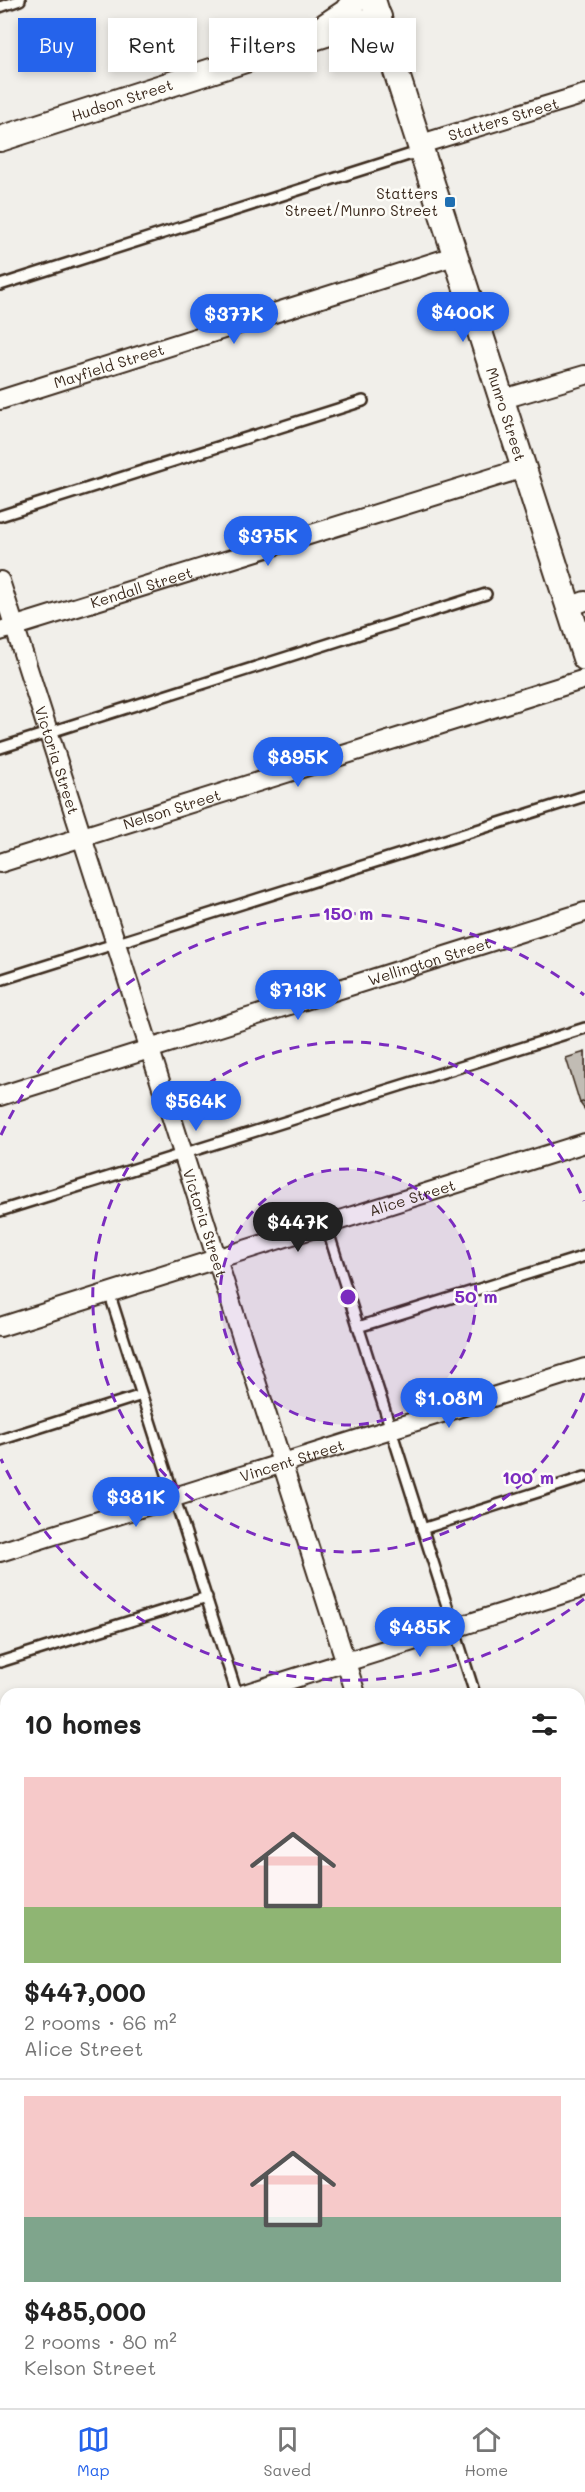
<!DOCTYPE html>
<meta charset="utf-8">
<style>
:root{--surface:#fff;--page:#f2f2f2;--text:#222;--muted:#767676;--line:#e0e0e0;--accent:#2563eb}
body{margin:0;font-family:Mali,sans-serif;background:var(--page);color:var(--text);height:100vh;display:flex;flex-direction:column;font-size:22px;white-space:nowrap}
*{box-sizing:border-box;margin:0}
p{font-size:20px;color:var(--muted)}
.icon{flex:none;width:33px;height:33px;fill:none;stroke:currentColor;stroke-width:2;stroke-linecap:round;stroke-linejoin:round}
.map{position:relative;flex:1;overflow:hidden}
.sheet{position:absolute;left:0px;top:1688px;width:585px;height:722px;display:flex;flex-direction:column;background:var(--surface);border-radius:18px 18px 0 0;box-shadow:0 3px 9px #0003}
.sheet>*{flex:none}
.top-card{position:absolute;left:18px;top:18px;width:549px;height:54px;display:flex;gap:12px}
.price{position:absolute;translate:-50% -51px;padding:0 14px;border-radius:21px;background:var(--accent);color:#fff;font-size:20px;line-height:39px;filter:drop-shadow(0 2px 3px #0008)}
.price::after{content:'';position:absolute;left:50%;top:36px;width:18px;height:14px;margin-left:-9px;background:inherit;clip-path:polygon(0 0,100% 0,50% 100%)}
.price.current{background:#222;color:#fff}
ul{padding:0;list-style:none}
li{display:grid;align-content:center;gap:12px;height:318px;padding:0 24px}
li+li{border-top:2px solid var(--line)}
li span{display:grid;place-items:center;height:186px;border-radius:0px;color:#555}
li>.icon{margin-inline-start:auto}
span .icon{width:108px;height:108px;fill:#fffc;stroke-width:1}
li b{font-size:26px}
h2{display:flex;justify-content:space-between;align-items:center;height:72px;padding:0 24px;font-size:26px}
.pill{padding:0 21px;border-radius:0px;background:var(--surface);box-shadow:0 3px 9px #0003;font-size:21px;line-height:54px}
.pill.current{background:var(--accent);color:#fff}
.tab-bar{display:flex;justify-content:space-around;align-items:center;height:84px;border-top:2px solid var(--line);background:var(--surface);font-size:16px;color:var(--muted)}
.tab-bar a{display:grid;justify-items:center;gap:3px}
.tab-bar .current{color:var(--accent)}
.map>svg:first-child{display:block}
</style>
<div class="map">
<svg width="585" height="2408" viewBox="0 0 585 2408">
<rect width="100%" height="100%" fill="#f1efea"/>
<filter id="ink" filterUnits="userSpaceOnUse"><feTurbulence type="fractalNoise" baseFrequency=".0167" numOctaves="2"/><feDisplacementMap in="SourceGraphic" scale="12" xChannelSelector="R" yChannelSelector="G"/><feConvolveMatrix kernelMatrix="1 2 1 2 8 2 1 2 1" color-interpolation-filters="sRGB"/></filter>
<g filter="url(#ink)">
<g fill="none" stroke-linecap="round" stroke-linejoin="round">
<defs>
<path id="service" d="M 0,7 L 20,0
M 0,285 L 421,151
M 0,516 L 363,401
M 0,748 L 486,594
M 0,980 L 585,796
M 0,1211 L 585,1028
M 326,1225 L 475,1694
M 109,1292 L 237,1694
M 358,1327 L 585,1256
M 0,1440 L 142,1395
M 422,1529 L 585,1477
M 0,1662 L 207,1597
M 0,1883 L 6,1881
M 579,1986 L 585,1984
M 579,2267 L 585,2265
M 170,2403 L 172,2408"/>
<g id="minor">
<path id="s1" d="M 421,144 L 585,94"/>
<path d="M 503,399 L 585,375"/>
<path id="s2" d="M 0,400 L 457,255"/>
<path id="s3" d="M 0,581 L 356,1694"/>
<path d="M 569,607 L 585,601"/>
<path id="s4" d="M 0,631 L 524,468"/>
<path id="s5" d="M 0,863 L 585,679"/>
<path id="s6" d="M 0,1096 L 585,912"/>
<path id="s7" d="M 0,1327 L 585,1143"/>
<path id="s8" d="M 0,1552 L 585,1368"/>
<path d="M 244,1694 L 585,1587"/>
<path d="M 0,1771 L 6,1769"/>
<path d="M 579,1857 L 585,1855"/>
<path d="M 579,2118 L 585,2116"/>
<path d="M 555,2408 L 571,2403"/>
</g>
<g id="tertiary">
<path id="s9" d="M 373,0 L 585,658"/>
<path d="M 322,28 L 346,12 L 355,0"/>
<path id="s10" d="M 0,139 L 379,17"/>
</g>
<path id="trunk" d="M 0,2277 L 6,2295
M 40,2403 L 42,2408"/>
</defs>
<!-- service casing -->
<use href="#service" stroke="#3b2a1e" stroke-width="14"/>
<!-- minor casing -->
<use href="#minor" stroke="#3b2a1e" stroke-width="22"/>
<!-- tertiary casing -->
<use href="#tertiary" stroke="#3b2a1e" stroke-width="28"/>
<!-- trunk casing -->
<use href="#trunk" stroke="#3b2a1e" stroke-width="36"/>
<!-- service -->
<use href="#service" stroke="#fdfcf7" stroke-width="9"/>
<!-- minor -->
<use href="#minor" stroke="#fdfcf7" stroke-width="18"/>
<!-- tertiary -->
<use href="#tertiary" stroke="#fdfcf7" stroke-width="24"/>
<!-- trunk -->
<use href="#trunk" stroke="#fdfcf7" stroke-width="32"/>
</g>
<!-- wall -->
<path fill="#a6a29b" stroke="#3b2a1e" stroke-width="1.5" d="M 585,1052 L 585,1110 L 580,1103 Z"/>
<!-- building -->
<path fill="#c1bcb4" stroke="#3b2a1e" stroke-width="1.5" d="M 585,1052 L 585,1101 L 580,1103 L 566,1058 Z"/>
</g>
<!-- distance rings -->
<circle cx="348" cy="1297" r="128" fill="#7b2cbf" fill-opacity=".12"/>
<g fill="none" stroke="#7b2cbf" stroke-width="3" stroke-dasharray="10 8">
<circle cx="348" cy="1297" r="128"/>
<path d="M584 1393A255 255 0 1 1 584 1201"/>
<path d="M584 1599A383 383 0 0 1 1 1459M1 1135A383 383 0 0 1 584 995"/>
</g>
<!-- markers -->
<rect fill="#1f6fb2" stroke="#fdfcf7" stroke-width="2" x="444" y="196" width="12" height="12" rx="3"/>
<g text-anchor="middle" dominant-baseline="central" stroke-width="5" stroke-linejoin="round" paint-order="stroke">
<!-- street labels -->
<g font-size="15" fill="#3b2a1e" stroke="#fdfcf7">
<text stroke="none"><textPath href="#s10" startOffset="128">Hudson Street</textPath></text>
<text stroke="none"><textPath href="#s1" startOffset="86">Statters Street</textPath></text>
<text stroke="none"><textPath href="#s2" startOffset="114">Mayfield Street</textPath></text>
<text stroke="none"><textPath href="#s9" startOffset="435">Munro Street</textPath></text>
<text stroke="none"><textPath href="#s4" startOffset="148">Kendall Street</textPath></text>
<text stroke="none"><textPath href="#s3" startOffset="188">Victoria Street</textPath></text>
<text stroke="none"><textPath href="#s5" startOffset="180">Nelson Street</textPath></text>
<text stroke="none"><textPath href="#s6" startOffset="450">Wellington Street</textPath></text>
<text stroke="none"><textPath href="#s7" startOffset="432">Alice Street</textPath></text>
<text stroke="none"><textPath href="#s3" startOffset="674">Victoria Street</textPath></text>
<text stroke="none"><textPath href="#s8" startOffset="306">Vincent Street</textPath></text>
</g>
<!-- poi labels -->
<g font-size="15" fill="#3b2a1e" stroke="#fdfcf7" text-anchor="end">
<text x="438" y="193">Statters<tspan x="438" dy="17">Street/Munro Street</tspan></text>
</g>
</g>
<circle cx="348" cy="1297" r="9" fill="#7b2cbf" stroke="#fdfcf7" stroke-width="3"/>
<g font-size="18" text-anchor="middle" font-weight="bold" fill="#7b2cbf" stroke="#fdfcf7" stroke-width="5" stroke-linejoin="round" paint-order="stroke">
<text x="348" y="920">150 m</text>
<text x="476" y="1303">50 m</text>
<text x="528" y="1484">100 m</text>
</g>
</svg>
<b class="price" style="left:463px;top:343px">$400K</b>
<b class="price" style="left:234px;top:345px">$377K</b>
<b class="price" style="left:268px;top:567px">$375K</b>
<b class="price" style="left:298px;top:788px">$895K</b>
<b class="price" style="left:298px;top:1021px">$713K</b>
<b class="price" style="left:196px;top:1132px">$564K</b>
<b class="price current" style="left:298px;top:1253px">$447K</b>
<b class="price" style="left:449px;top:1429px">$1.08M</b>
<b class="price" style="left:136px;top:1528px">$381K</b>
<b class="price" style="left:420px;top:1658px">$485K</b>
<div class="top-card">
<a class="pill current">Buy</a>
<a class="pill">Rent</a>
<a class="pill">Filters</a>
<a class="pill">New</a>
</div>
<section class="sheet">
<h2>10 homes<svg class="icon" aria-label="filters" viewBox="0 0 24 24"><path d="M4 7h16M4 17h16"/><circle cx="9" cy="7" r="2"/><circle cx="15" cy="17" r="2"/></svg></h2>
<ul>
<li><span style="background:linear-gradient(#f6c9c9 70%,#8fb573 0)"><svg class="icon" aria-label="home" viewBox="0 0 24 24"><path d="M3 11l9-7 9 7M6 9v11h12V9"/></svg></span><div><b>$447,000</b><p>2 rooms · 66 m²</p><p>Alice Street</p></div></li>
<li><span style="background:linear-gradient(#f6c9c9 65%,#7fa58c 0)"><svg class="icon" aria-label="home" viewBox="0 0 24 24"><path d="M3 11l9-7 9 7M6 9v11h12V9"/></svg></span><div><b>$485,000</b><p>2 rooms · 80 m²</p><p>Kelson Street</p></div></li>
</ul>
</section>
</div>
<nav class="tab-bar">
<a class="current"><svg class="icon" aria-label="map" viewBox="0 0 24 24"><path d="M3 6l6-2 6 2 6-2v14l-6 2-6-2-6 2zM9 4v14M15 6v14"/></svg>Map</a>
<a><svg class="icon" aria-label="saved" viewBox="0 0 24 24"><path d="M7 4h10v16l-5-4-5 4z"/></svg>Saved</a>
<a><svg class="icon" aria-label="home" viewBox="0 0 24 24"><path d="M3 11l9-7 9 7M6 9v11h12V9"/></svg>Home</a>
</nav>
